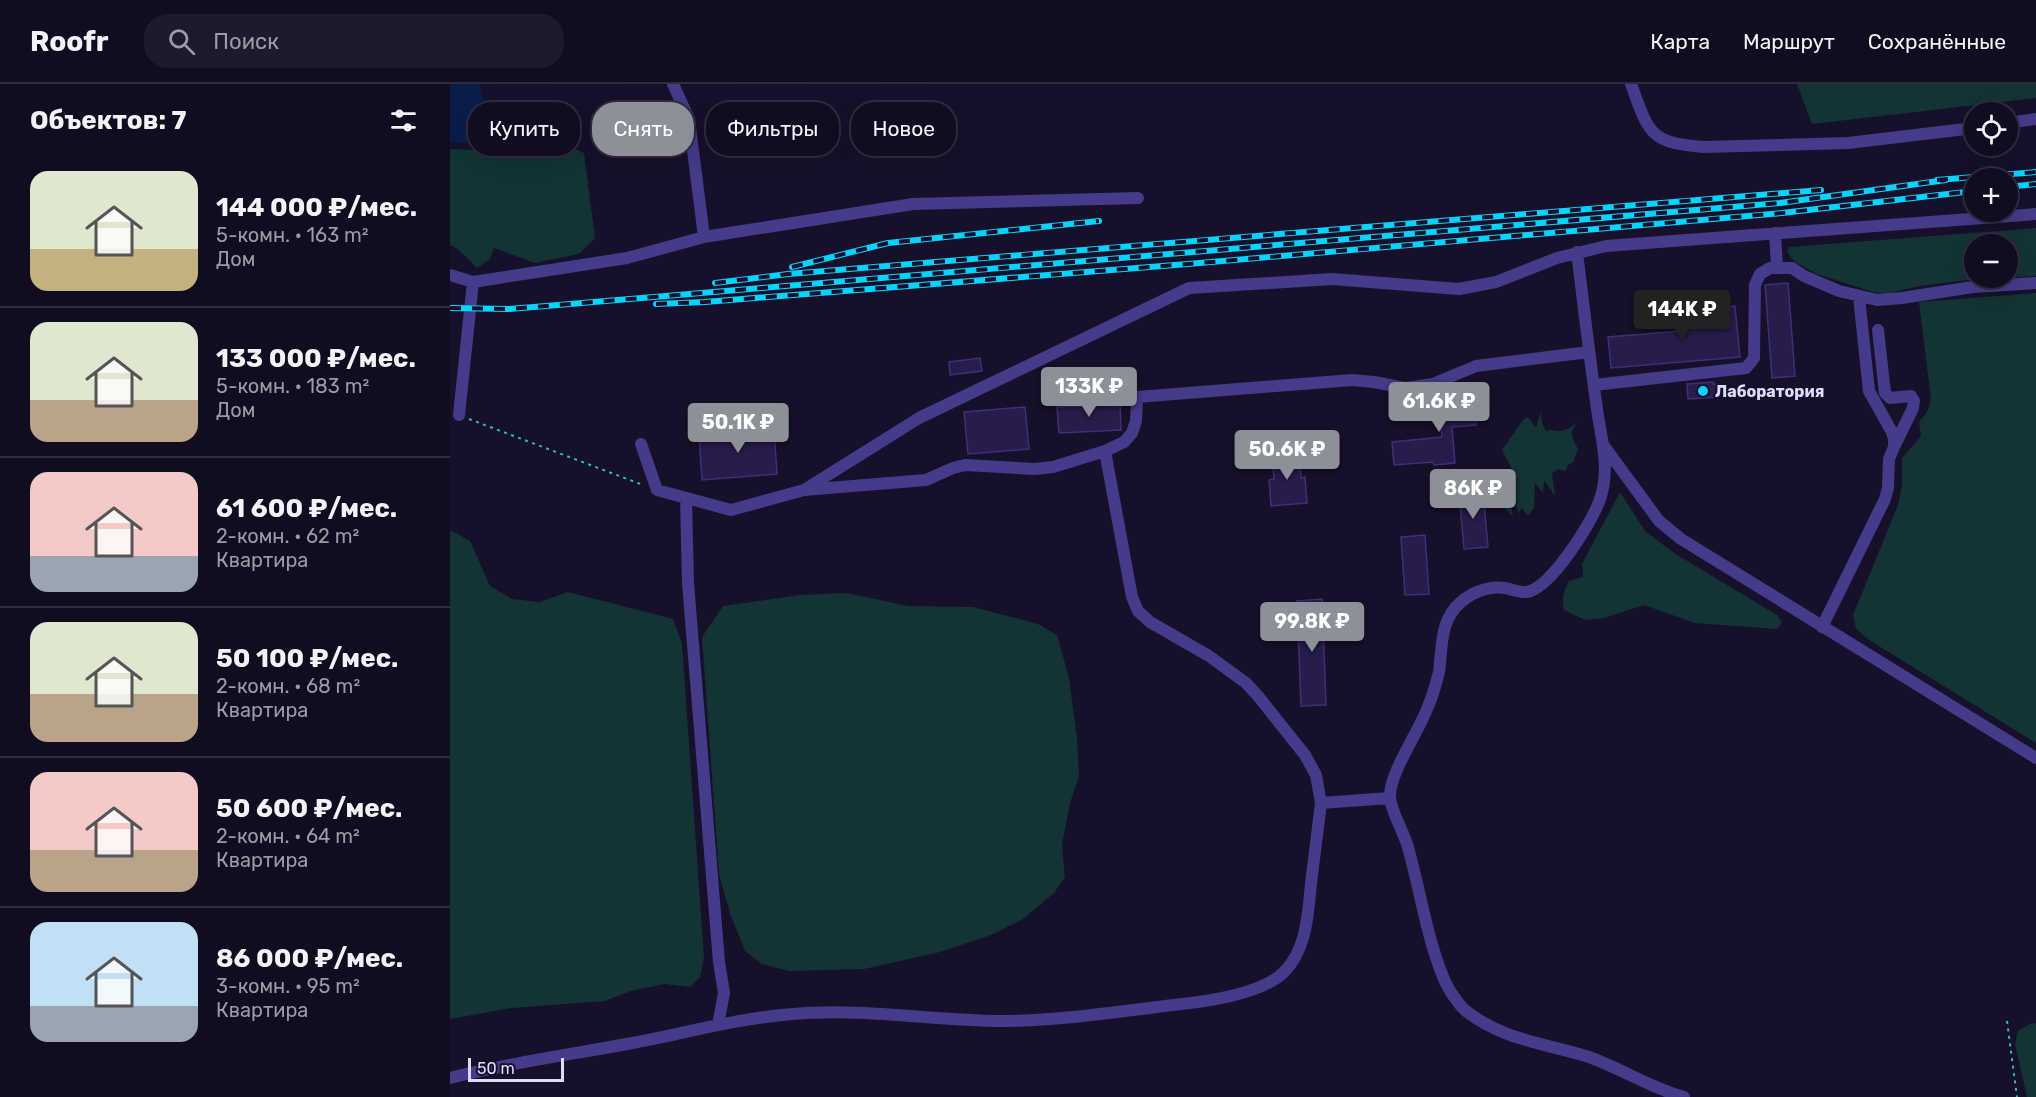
<!DOCTYPE html>
<html lang="ru">
<meta charset="utf-8">
<style>
:root{--surface:#110c20;--page:#1e1a2d;--text:#f1f3f6;--muted:#9c9ba5;--line:#302c3e;--accent:#8c9099}
body{margin:0;font-family:Rubik,sans-serif;background:var(--page);color:var(--text);height:100vh;display:flex;flex-direction:column;font-size:22px;white-space:nowrap}
*{box-sizing:border-box;margin:0}
p{font-size:20px;color:var(--muted)}
.icon{flex:none;width:33px;height:33px;fill:none;stroke:currentColor;stroke-width:2;stroke-linecap:round;stroke-linejoin:round}
.map{position:relative;flex:1;overflow:hidden}
.details{display:flex;flex-direction:column;background:var(--surface);width:450px}
.details>*{flex:none}
.banner{position:absolute;left:18px;top:18px;width:570px;height:54px;display:flex;gap:12px}
.tools{position:absolute;left:1514px;top:18px;display:grid;gap:12px}
.tools a{display:grid;place-items:center;width:54px;height:54px;border-radius:50%;background:var(--surface);box-shadow:0 6px 24px #0002,0 0 0 2px var(--line);font-size:30px}
.scale{position:absolute;left:18px;bottom:15px;width:96px;box-sizing:border-box;padding-left:6px;border:3px solid #e1daff;border-top:0;font-size:16px;line-height:21px;white-space:nowrap;color:#e1daff;-webkit-text-stroke:4px #17102a;paint-order:stroke}
.price{position:absolute;translate:-50% -51px;padding:0 14px;border-radius:6px;background:var(--accent);color:#fff;font-size:20px;line-height:39px;filter:drop-shadow(0 2px 3px #0008)}
.price::after{content:'';position:absolute;left:50%;top:36px;width:18px;height:14px;margin-left:-9px;background:inherit;clip-path:polygon(0 0,100% 0,50% 100%)}
.price.active{background:#222;color:#fff}
ul{padding:0;list-style:none}
li{display:flex;align-items:center;gap:18px;height:150px;padding:0 30px}
li+li{border-top:2px solid var(--line)}
li span{display:grid;place-items:center;flex:none;width:168px;height:120px;border-radius:18px;color:#555}
li>.icon{margin-inline-start:auto}
span .icon{width:72px;height:72px;fill:#fffc;stroke-width:1}
li b{font-size:26px}
h2{display:flex;justify-content:space-between;align-items:center;height:72px;padding:0 30px;font-size:26px}
.tag{padding:0 21px;border-radius:24px;background:var(--surface);box-shadow:0 6px 24px #0002,0 0 0 2px var(--line);font-size:21px;line-height:54px}
.tag.active{background:var(--accent);color:#fff}
header{display:flex;align-items:center;gap:36px;box-sizing:border-box;height:84px;padding:0 30px;background:var(--surface);border-bottom:2px solid var(--line)}
header strong{font-size:28px}
nav{display:flex;gap:33px;margin-inline-start:auto;font-size:21px}
.search{width:420px;height:54px;background:var(--page);display:flex;align-items:center;gap:15px;box-sizing:border-box;padding:0 21px;border-radius:24px;color:var(--muted);font-size:22px}
main{display:flex;flex:1;min-height:0}
.map>svg:first-child{display:block}
</style>
<header>
<strong>Roofr</strong>
<div class="search"><svg class="icon" aria-label="search" viewBox="0 0 24 24"><circle cx="10" cy="10" r="6"/><path d="M15 15l6 6"/></svg>Поиск</div>
<nav><a>Карта</a><a>Маршрут</a><a>Сохранённые</a></nav>
</header>
<main>
<section class="details">
<h2>Объектов: 7<svg class="icon" aria-label="filters" viewBox="0 0 24 24"><path d="M4 7h16M4 17h16"/><circle cx="9" cy="7" r="2"/><circle cx="15" cy="17" r="2"/></svg></h2>
<ul>
<li><span style="background:linear-gradient(#dfe7d0 65%,#c2b280 0)"><svg class="icon" aria-label="home" viewBox="0 0 24 24"><path d="M3 11l9-7 9 7M6 9v11h12V9"/></svg></span><div><b>144 000 ₽/мес.</b><p>5-комн. · 163 m²</p><p>Дом</p></div></li>
<li><span style="background:linear-gradient(#dfe7d0 65%,#b9a48a 0)"><svg class="icon" aria-label="home" viewBox="0 0 24 24"><path d="M3 11l9-7 9 7M6 9v11h12V9"/></svg></span><div><b>133 000 ₽/мес.</b><p>5-комн. · 183 m²</p><p>Дом</p></div></li>
<li><span style="background:linear-gradient(#f6c9c9 70%,#9aa5b1 0)"><svg class="icon" aria-label="home" viewBox="0 0 24 24"><path d="M3 11l9-7 9 7M6 9v11h12V9"/></svg></span><div><b>61 600 ₽/мес.</b><p>2-комн. · 62 m²</p><p>Квартира</p></div></li>
<li><span style="background:linear-gradient(#dfe7d0 60%,#b9a48a 0)"><svg class="icon" aria-label="home" viewBox="0 0 24 24"><path d="M3 11l9-7 9 7M6 9v11h12V9"/></svg></span><div><b>50 100 ₽/мес.</b><p>2-комн. · 68 m²</p><p>Квартира</p></div></li>
<li><span style="background:linear-gradient(#f6c9c9 65%,#b9a48a 0)"><svg class="icon" aria-label="home" viewBox="0 0 24 24"><path d="M3 11l9-7 9 7M6 9v11h12V9"/></svg></span><div><b>50 600 ₽/мес.</b><p>2-комн. · 64 m²</p><p>Квартира</p></div></li>
<li><span style="background:linear-gradient(#bfe0f5 70%,#9aa5b1 0)"><svg class="icon" aria-label="home" viewBox="0 0 24 24"><path d="M3 11l9-7 9 7M6 9v11h12V9"/></svg></span><div><b>86 000 ₽/мес.</b><p>3-комн. · 95 m²</p><p>Квартира</p></div></li>
</ul>
</section>
<div class="map">
<svg width="1586" height="1013" viewBox="0 0 1586 1013">
<rect width="100%" height="100%" fill="#17102a"/>
<!-- green -->
<path fill="#133335" fill-rule="evenodd" d="M 1347,0 L 1586,0 L 1586,14 L 1362,40 Z
M 102,64 L 123,64 L 134,69 L 145,154 L 129,170 L 85,179 L 44,164 L 40,175 L 27,184 L 8,165 L 0,161 L 0,65 L 47,67 Z
M 1586,144 L 1586,192 L 1518,196 L 1470,202 L 1435,210 L 1423,208 L 1367,190 L 1345,178 L 1337,168 L 1339,163 ZM 1524,160 L 1557,160 L 1557,194 L 1524,194 Z
M 1586,209 L 1586,659 L 1419,556 L 1406,545 L 1403,531 L 1448,421 L 1452,401 L 1452,374 L 1471,352 L 1469,338 L 1477,328 L 1481,316 L 1469,218 Z
M 1091,327 L 1092,339 L 1096,347 C 1102,345 1104,347 1110,347 C 1116,347 1122,342 1127,339 C 1119,349 1122,354 1128,365 L 1123,378 L 1118,381 L 1115,387 L 1108,385 L 1102,389 L 1105,412 L 1094,396 L 1093,409 L 1085,399 L 1084,424 L 1078,432 L 1072,424 L 1069,429 L 1058,406 L 1063,432 C 1046,421 1050,405 1047,388 L 1056,395 L 1063,393 L 1063,387 L 1052,366 L 1073,336 L 1078,333 L 1086,344 Z
M 1170,408 L 1195,447 L 1224,469 L 1327,531 L 1332,538 L 1327,545 L 1245,539 L 1194,521 L 1154,534 L 1135,536 L 1114,526 C 1111,515 1114,507 1119,497 L 1133,493 L 1132,480 Z
M 0,446 L 20,457 L 40,502 L 62,515 L 90,518 L 118,508 L 223,535 L 232,559 L 254,874 L 250,893 L 240,903 L 214,900 L 181,907 L 155,917 L 62,924 L 0,935 Z
M 397,509 L 458,522 L 523,523 L 588,540 L 607,551 L 619,594 L 627,654 L 629,692 L 620,719 L 612,761 L 615,793 L 604,809 L 573,835 L 541,851 L 490,868 L 414,885 L 339,887 L 312,880 L 295,867 L 280,829 L 269,790 L 252,553 L 273,522 L 350,511 Z
M 1586,939 L 1586,1013 L 1577,1013 L 1565,960 L 1568,947 L 1580,940 Z"/>
<!-- water -->
<path fill="#0a1d4a" d="M 0,0 L 29,0 L 38,30 L 51,61 L 0,58 Z"/>
<!-- building -->
<path fill="#291c4c" stroke="#422e78" stroke-width="1.5" d="M 1338,199 L 1345,292 L 1322,294 L 1315,201 Z
M 1285,222 L 1290,273 L 1161,284 L 1158,253 L 1231,247 L 1229,226 Z
M 530,274 L 532,287 L 500,291 L 499,278 Z
M 1263,298 L 1263,300 L 1268,300 L 1269,313 L 1238,315 L 1237,300 Z
M 1023,307 L 1026,341 L 1002,343 L 1005,379 L 984,381 L 983,378 L 944,381 L 942,358 L 992,353 L 988,310 Z
M 670,320 L 671,346 L 609,349 L 607,323 Z
M 575,323 L 579,365 L 518,370 L 514,328 Z
M 324,345 L 327,390 L 252,396 L 249,351 Z
M 849,368 L 851,394 L 855,393 L 857,419 L 821,422 L 819,396 L 824,395 L 822,370 Z
M 1033,407 L 1038,463 L 1014,465 L 1009,409 Z
M 975,451 L 979,510 L 955,511 L 951,453 Z
M 872,515 L 876,621 L 851,622 L 847,517 Z"/>
<g fill="none" stroke-linecap="round" stroke-linejoin="round">
<!-- path -->
<path stroke="#2ebdbf" stroke-width="2" stroke-dasharray="3 4.5" stroke-linecap="butt" d="M 19,335 L 193,401
M 1557,937 L 1567,1013"/>
<!-- minor -->
<path stroke="#443b8a" stroke-width="12" d="M 223,0 L 239,35 L 254,153
M 1181,0 C 1199,49 1199,59 1254,63 L 1398,59 L 1524,44
M 1557,39 L 1586,35
M 1325,149 L 1327,183
M 1127,168 C 1133,218 1139,268 1146,318 C 1150,352 1162,384 1149,418 C 1140,440 1102,503 1077,508 C 1070,509 1062,505 1055,504 C 1037,501 1017,510 1005,524 C 990,542 992,566 989,588 C 986,600 982,614 977,625 C 968,649 940,688 940,712 C 940,725 953,747 957,760 C 970,804 976,852 994,895 C 998,905 1008,920 1016,927 C 1053,956 1093,959 1136,972 C 1169,983 1200,1004 1234,1013
M 0,191 L 23,198
M 1428,246 L 1435,309 L 1440,314 L 1461,312 L 1464,317 L 1463,324 L 1444,363
M 1144,301 L 1296,284 L 1304,274 L 1305,201 L 1310,190 L 1320,184 L 1342,184 L 1354,192 L 1389,207 L 1427,216 L 1452,214 L 1523,203 L 1586,199
M 9,331 L 23,198 L 177,174 L 254,153 L 463,120 L 688,114
M 191,360 L 207,406 L 281,426 L 354,406 L 476,396 L 503,384 L 515,381 L 585,385 L 603,383 L 655,367 L 674,358 L 682,349 L 686,337 L 687,313 L 902,296 L 924,298 L 955,304 L 983,300 L 1026,282 L 1139,268
M 1154,362 L 1209,437 L 1231,455 L 1586,674
M 655,367 L 682,513 L 688,527 L 700,538 L 759,572 L 796,599 L 808,612 L 855,671 L 866,691 L 871,719
M 354,406 L 469,334 L 739,204 L 882,195 L 1009,205 L 1046,198 L 1107,174 L 1156,162 L 1586,130
M 236,414 L 238,499 L 269,878 L 274,909 L 268,941
M 1372,543 L 1435,415 L 1438,404 L 1439,375 L 1444,363 L 1444,355 L 1442,348 L 1419,307 L 1409,213
M 0,994 C 58,979 118,971 177,960 C 232,950 287,934 343,930 C 412,924 480,936 549,937 C 607,937 665,928 723,921 C 754,918 811,911 834,888 C 859,864 858,822 862,791 C 865,767 868,743 871,719 L 939,714"/>
<defs>
<path id="rail" d="M 1487,96 L 1586,88
M 1557,103 L 1586,100
M 342,183 L 438,159 L 649,137
M 265,199 L 338,190 L 1371,106
M 206,220 L 255,218 L 738,180 L 1332,129 L 1524,107
M 0,224 L 59,225 L 96,222 L 1330,119 L 1496,96"/>
</defs>
<!-- rail casing -->
<use href="#rail" stroke="#06d4ff" stroke-width="6"/>
<!-- rail -->
<use href="#rail" stroke="#17102a" stroke-width="4" stroke-dasharray="11" stroke-linecap="butt"/>
</g>
<!-- markers -->
<circle fill="#06d4ff" stroke="#17102a" stroke-width="2" cx="1253" cy="307" r="6"/>
<g text-anchor="middle" dominant-baseline="central" stroke-width="4.5" stroke-linejoin="round" paint-order="stroke">
<!-- poi labels -->
<g font-size="16" font-weight="bold" fill="#e1daff" stroke="#17102a" text-anchor="start">
<text x="1265" y="307">Лаборатория</text>
</g>
</g>
</svg>
<div class="tools">
<a><svg class="icon" aria-label="locate" viewBox="0 0 24 24"><circle cx="12" cy="12" r="6"/><path d="M12 2v4M12 18v4M2 12h4M18 12h4"/></svg></a>
<a>+</a>
<a>−</a>
</div>
<div class="scale">50 m</div>
<b class="price active" style="left:1232px;top:257px">144K ₽</b>
<b class="price" style="left:639px;top:334px">133K ₽</b>
<b class="price" style="left:989px;top:349px">61.6K ₽</b>
<b class="price" style="left:288px;top:370px">50.1K ₽</b>
<b class="price" style="left:837px;top:397px">50.6K ₽</b>
<b class="price" style="left:1023px;top:436px">86K ₽</b>
<b class="price" style="left:862px;top:569px">99.8K ₽</b>
<div class="banner">
<a class="tag">Купить</a>
<a class="tag active">Снять</a>
<a class="tag">Фильтры</a>
<a class="tag">Новое</a>
</div>
</div>
</main>
